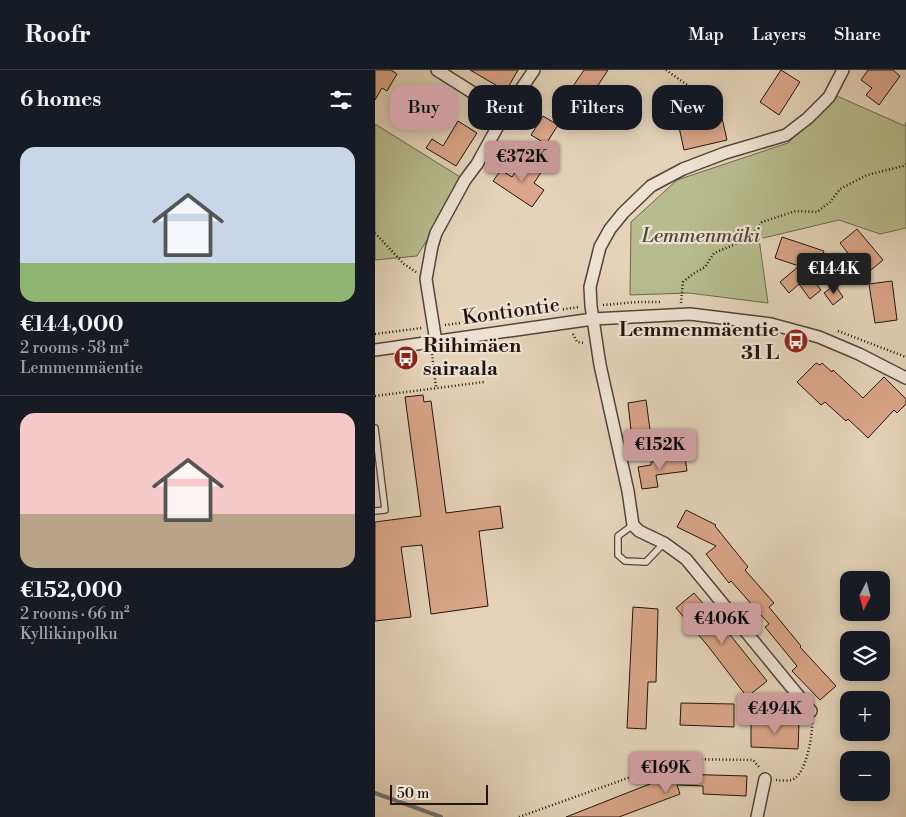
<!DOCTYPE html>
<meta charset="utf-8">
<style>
:root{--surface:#171b24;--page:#242831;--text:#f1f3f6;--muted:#9ea1a6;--line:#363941;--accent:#c59692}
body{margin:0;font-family:"Libre Bodoni",serif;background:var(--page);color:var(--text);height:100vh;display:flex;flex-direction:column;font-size:19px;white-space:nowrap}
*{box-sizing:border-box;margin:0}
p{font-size:16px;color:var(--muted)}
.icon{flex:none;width:28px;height:28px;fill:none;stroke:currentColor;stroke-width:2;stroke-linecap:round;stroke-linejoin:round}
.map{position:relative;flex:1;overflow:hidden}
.panel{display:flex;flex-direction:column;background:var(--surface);width:375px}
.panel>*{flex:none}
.hud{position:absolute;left:15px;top:15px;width:440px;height:45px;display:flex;gap:10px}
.needle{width:32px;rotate:186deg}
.fabs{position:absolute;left:465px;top:501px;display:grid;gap:10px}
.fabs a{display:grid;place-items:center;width:50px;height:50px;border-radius:10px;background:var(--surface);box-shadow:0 2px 12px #0003;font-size:25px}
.scale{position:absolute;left:15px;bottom:12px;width:98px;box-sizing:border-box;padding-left:5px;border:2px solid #22150e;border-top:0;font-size:14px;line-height:18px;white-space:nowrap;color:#22150e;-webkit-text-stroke:4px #ede2d2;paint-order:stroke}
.price{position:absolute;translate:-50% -42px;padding:0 11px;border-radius:5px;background:var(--accent);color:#111;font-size:16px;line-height:32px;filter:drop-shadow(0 1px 2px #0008)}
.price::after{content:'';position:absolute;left:50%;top:30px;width:15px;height:11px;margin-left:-8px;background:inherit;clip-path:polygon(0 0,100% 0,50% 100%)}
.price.current{background:#222;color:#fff}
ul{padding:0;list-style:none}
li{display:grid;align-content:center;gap:10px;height:265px;padding:0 20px}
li+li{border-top:1px solid var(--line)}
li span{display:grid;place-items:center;height:155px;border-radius:15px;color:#555}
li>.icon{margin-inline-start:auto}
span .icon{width:90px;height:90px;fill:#fffc;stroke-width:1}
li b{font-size:21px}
h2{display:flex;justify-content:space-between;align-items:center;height:60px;padding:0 20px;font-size:21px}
.chip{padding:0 18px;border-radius:15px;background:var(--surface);box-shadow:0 2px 12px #0003;font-size:18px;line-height:45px}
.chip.current{background:var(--accent);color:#111}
header{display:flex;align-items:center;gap:30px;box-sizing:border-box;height:70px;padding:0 25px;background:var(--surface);border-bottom:1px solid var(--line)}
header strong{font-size:24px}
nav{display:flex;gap:28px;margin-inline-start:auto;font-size:18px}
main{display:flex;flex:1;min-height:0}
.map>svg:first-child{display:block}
</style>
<header>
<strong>Roofr</strong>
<nav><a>Map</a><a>Layers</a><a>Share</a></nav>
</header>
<main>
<section class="panel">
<h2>6 homes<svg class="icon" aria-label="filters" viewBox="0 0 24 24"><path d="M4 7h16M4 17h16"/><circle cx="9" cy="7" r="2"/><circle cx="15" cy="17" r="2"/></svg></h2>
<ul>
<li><span style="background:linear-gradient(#c9d6e8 75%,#8fb573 0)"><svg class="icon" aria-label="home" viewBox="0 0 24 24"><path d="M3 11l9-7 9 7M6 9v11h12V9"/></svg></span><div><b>€144,000</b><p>2 rooms · 58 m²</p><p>Lemmenmäentie</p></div></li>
<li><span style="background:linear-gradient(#f6c9c9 65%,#b9a48a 0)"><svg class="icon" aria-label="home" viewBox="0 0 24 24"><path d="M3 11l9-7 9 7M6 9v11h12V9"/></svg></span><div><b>€152,000</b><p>2 rooms · 66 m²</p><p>Kyllikinpolku</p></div></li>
</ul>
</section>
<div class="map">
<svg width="531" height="747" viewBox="0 0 531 747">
<rect width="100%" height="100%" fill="#e4d3b9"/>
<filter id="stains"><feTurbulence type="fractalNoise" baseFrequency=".004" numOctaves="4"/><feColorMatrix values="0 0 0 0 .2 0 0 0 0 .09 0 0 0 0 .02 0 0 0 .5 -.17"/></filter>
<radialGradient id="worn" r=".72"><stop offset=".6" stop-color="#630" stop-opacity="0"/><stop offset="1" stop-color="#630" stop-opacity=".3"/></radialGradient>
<!-- green -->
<path fill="#b6bc8e" stroke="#6c684e" d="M 462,26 L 530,56 L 531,52 L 531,158 L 505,164 L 464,150 L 384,169 L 393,233 L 314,223 L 255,225 L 256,152 L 302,110 L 413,73 Z
M 0,54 L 90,110 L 42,186 L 0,190 Z"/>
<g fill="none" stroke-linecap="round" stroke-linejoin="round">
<!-- stream -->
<path stroke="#6b7575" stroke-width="4" d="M 0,723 L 66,747"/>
</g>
<!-- building -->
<path fill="#daa588" stroke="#22150e" d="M 0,0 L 16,0 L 22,4 L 12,21 L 7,18 L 0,30 Z
M 95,0 L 143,0 L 131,21 Z
M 209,0 L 233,0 L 201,49 L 184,37 Z
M 406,0 L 425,12 L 404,45 L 385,32 Z
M 493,0 L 518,0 L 525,6 L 504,35 L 491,25 L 497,18 L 486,10 Z
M 30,21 L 62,39 L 51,58 L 19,40 Z
M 168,46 L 183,55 L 171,74 L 156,65 Z
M 347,48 L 352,70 L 309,80 L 304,57 Z
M 83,51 L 102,63 L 81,96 L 51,78 L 57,69 L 68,76 Z
M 149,89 L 167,101 L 159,113 L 169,120 L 157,137 L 118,111 L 126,100 L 137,107 Z
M 482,159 L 508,190 L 490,205 L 465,173 Z
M 407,167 L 449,181 L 439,211 L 446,220 L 435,229 L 424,214 L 414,223 L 405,212 L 424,196 L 400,188 Z
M 517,211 L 522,250 L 500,253 L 494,214 Z
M 460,215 L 468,227 L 458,235 L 449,223 Z
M 441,293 L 445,295 L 447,293 L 457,302 L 458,300 L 488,328 L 509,307 L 531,329 L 531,334 L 522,343 L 519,340 L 493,368 L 473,349 L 471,351 L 450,332 L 446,335 L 422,312 Z
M 48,325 L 49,332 L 56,331 L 71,443 L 125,436 L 128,458 L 104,461 L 113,536 L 56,544 L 47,475 L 26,477 L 36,547 L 0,551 L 0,452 L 46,446 L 30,327 Z
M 271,330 L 277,375 L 258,378 L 253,333 Z
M 310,387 L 312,401 L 281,405 L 283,417 L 267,419 L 263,397 L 276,395 L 276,392 Z
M 311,440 L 341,455 L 340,456 L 373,497 L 370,500 L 399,533 L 394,537 L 426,576 L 425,577 L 461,616 L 445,630 L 417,601 L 422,596 L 390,557 L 394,554 L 356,511 L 354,513 L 331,484 L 341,476 L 302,457 Z
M 319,523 L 352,561 L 392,611 L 372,627 L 333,576 L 301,538 Z
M 258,537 L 283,539 L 281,612 L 273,612 L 271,659 L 252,658 Z
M 306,633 L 359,634 L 359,657 L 305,655 Z
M 376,651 L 424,653 L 423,679 L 376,677 Z
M 300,704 L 372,706 L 371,726 L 328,724 L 328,716 L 302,715 L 305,724 L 244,747 L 191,747 Z"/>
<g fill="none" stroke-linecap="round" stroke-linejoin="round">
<defs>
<path id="lane" d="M 0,358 L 10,440 L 0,441
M 258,455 L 243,466 L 243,485 L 250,491 L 271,492 L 289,473"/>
<path id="street" d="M 62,0 L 130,43
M 61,272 L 51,209 L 57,176 L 61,163 L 90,110 L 102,94 L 130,43 L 159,0
M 0,280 L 218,249 L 315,244 L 396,254 L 444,267 L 484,284 L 531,308
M 436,641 L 311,489 L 289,473 L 264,461 L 258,455 L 253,421 L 225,295 L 216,236 L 215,217 L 225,177 L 235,159 L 248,143 L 276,116 L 308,99 L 350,83 L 411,65 L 433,48 L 454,27 L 468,0
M 382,747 L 390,709"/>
</defs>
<!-- lane casing -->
<use href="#lane" stroke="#524439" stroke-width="8"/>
<!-- street casing -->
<use href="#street" stroke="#524439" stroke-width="14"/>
<!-- path -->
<path stroke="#22150e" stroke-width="2.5" stroke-dasharray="1 2.5" stroke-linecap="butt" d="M 291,0 L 325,24
M 0,163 L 29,194 L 41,202
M 306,233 L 308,212 L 318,204 L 330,197 L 339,183 L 375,168 L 387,152 L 421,141 L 442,142 L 455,132 L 465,119 L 492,105 L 528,96 L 531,94
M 228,235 L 262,232 L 285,232
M 70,255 L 205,237
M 463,261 L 531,287
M 0,264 L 47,258
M 198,264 L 202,272 L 210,273
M 57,284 L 61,317
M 0,326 L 109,312
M 401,710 C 407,710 415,712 420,708 C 431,701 438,665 437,653
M 144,747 L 306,689 L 378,690 L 385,698"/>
<!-- lane -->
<use href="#lane" stroke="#ede2d2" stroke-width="5.5"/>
<!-- street -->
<use href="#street" stroke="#ede2d2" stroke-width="11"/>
</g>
<!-- icons -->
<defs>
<symbol id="bus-disc" viewBox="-11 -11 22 22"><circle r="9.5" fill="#8f2418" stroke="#ede2d2"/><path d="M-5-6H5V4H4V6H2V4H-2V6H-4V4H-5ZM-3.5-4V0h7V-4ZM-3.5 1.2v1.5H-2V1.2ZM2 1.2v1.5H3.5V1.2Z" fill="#fff"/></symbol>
</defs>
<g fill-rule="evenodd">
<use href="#bus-disc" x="407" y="257" width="28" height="28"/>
<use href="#bus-disc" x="17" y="274" width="28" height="28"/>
</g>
<g text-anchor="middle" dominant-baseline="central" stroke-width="4.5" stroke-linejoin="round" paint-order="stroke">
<!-- park labels -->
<g font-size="20" font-style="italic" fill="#4e4734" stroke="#ede2d2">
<text x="326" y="166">Lemmenmäki</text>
</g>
<!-- street labels -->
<g font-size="20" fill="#22150e" stroke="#ede2d2">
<text transform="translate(136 242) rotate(-8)">Kontiontie</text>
</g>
<!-- poi labels -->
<g font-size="20" font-weight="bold" fill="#22150e" stroke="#ede2d2" text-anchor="end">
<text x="404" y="260">Lemmenmäentie<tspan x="404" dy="23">31 L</tspan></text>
<text x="48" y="276" text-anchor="start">Riihimäen<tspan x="48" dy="23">sairaala</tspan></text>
</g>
</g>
<rect width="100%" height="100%" filter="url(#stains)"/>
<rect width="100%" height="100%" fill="url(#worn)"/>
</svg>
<div class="fabs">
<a><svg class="needle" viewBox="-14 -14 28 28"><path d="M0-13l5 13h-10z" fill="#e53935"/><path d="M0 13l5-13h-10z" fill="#9ea1a6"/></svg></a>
<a><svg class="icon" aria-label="layers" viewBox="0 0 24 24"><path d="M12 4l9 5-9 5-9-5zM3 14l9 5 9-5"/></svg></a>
<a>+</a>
<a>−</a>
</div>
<div class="scale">50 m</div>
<b class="price" style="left:147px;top:113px">€372K</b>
<b class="price current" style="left:459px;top:225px">€144K</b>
<b class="price" style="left:285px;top:401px">€152K</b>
<b class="price" style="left:347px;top:575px">€406K</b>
<b class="price" style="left:400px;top:665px">€494K</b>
<b class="price" style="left:291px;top:724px">€169K</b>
<div class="hud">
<a class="chip current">Buy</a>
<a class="chip">Rent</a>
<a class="chip">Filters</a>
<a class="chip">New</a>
</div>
</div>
</main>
